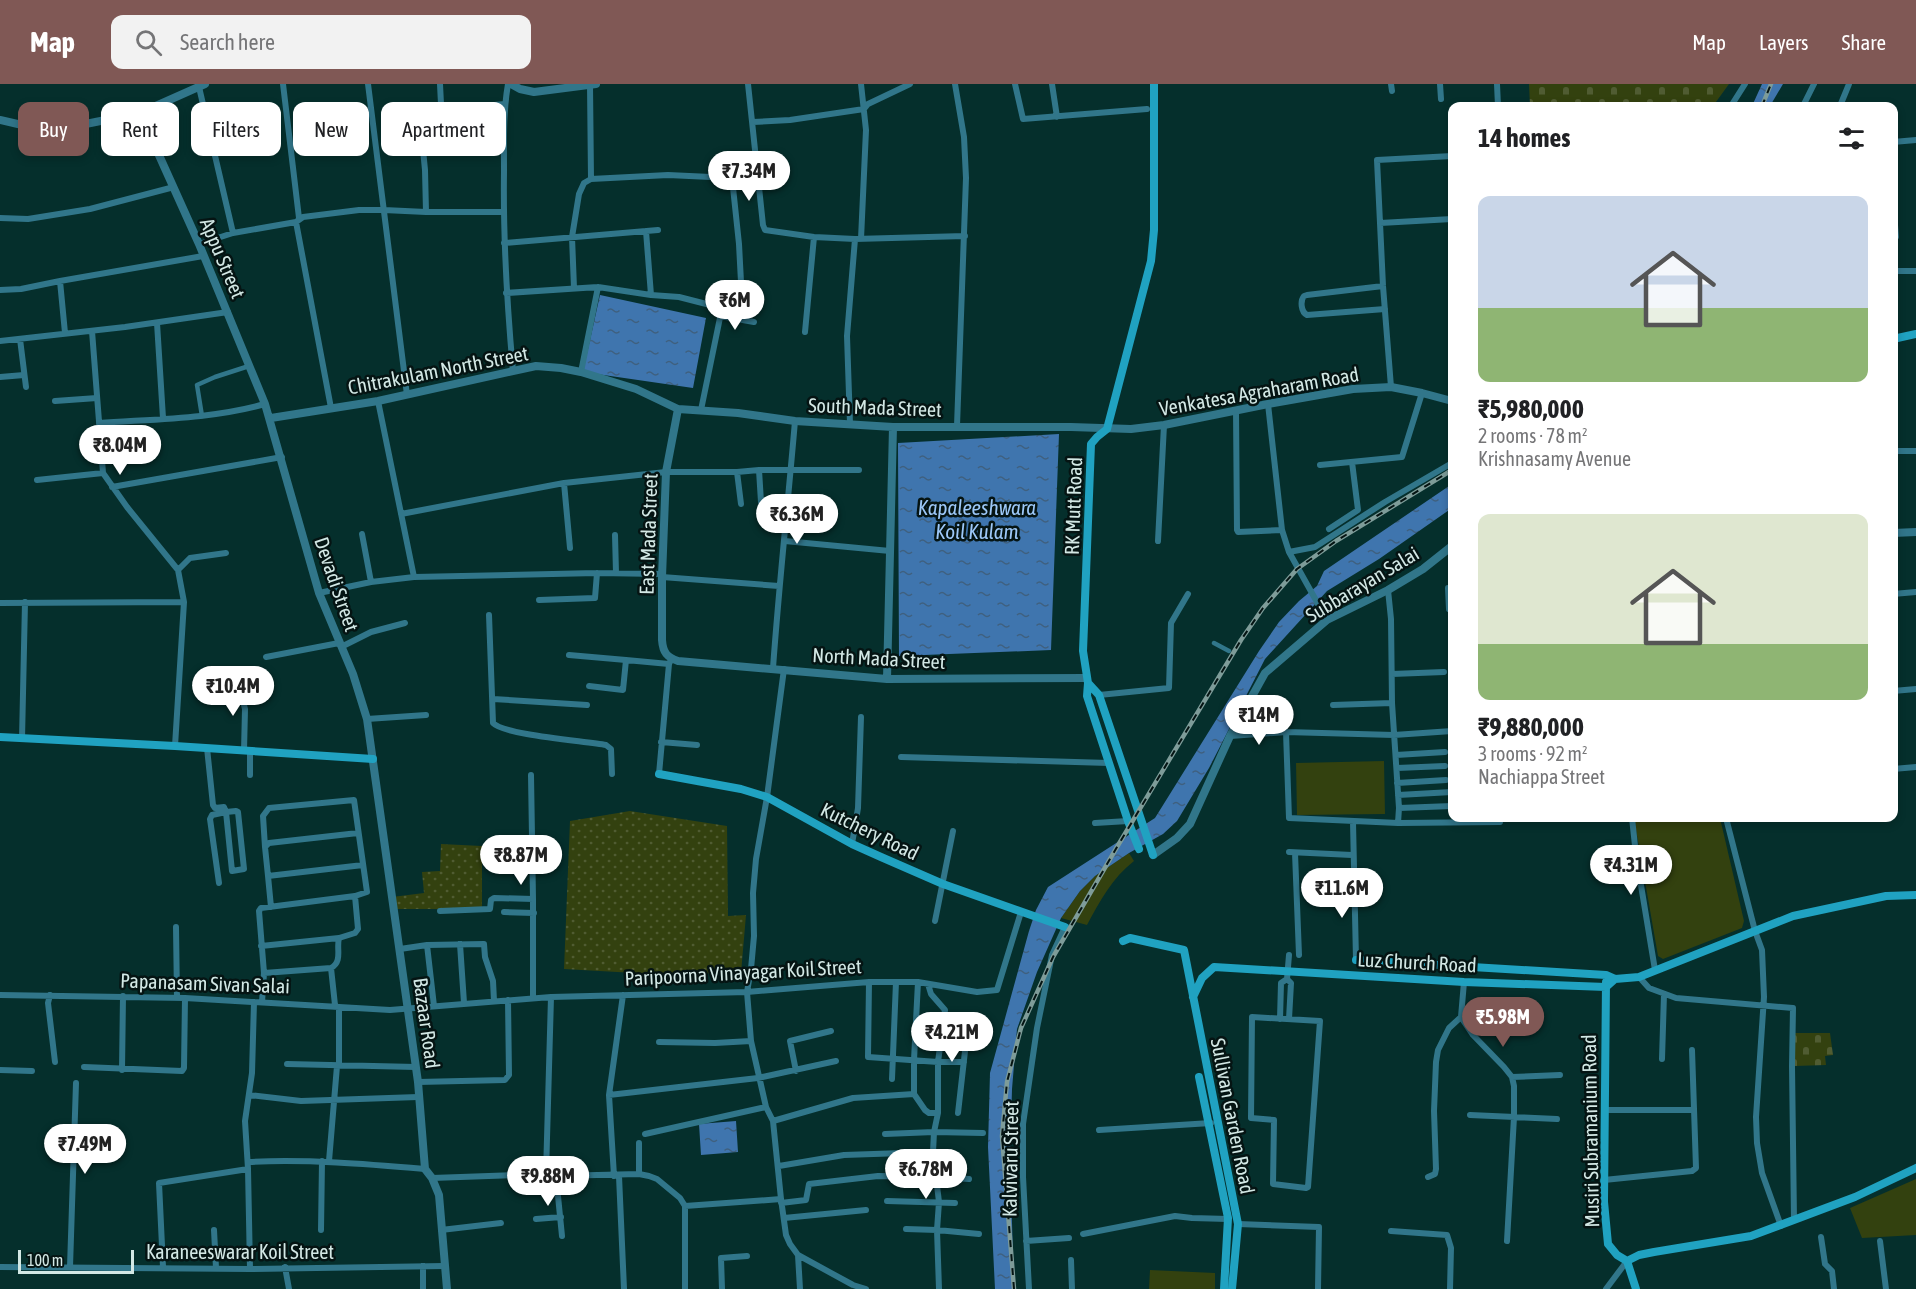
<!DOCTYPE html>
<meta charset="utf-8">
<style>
:root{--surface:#fff;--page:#f2f2f2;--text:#202124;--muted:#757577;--accent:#805855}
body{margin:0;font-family:"Asap Condensed",sans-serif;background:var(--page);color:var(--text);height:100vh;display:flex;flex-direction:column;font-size:22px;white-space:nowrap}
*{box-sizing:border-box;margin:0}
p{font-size:20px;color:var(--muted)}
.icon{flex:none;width:33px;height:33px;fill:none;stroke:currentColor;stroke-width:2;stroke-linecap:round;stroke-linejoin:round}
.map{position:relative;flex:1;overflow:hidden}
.drawer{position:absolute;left:1448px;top:18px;width:450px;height:720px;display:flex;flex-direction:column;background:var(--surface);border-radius:12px;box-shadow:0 3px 9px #0003}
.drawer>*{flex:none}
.top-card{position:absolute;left:18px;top:18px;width:570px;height:54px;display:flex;gap:12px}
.scale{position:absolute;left:18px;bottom:15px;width:116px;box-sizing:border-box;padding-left:6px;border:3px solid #d3e8e5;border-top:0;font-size:16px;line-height:21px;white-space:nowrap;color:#d3e8e5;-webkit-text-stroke:4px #051413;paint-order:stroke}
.price{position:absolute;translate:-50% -51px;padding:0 14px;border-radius:21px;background:#fff;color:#222;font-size:20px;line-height:39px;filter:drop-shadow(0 2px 3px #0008)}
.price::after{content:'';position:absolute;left:50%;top:36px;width:18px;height:14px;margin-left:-9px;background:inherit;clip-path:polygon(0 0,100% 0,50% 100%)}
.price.on{background:var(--accent);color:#fff}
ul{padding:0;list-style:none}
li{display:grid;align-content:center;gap:12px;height:318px;padding:0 30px}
li span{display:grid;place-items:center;height:186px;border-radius:12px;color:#555}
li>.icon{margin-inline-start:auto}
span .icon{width:108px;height:108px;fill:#fffc;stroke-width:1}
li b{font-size:26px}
h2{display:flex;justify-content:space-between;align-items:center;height:72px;padding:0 30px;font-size:26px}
.tag{padding:0 21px;border-radius:12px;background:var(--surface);box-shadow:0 3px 9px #0003;font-size:21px;line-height:54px}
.tag.on{background:var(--accent);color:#fff}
header{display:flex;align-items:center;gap:36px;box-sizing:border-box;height:84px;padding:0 30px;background:var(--accent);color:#fff}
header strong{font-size:28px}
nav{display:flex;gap:33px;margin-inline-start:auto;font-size:21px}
.search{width:420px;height:54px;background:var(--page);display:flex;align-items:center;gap:15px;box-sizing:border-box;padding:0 21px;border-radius:12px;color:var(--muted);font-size:22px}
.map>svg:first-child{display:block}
</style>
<header>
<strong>Map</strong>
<div class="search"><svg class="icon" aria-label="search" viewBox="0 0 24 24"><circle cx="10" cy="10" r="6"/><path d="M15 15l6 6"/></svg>Search here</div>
<nav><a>Map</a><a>Layers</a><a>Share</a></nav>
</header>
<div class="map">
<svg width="1916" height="1205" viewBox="0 0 1916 1205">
<defs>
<pattern id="grass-dots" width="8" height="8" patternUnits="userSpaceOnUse" patternTransform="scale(1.5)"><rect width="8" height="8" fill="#33410f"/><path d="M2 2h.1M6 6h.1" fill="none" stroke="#505c32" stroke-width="1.8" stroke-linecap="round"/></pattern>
<pattern id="cemetery-stones" width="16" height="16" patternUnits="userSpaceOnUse" patternTransform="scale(1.5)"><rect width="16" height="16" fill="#33410f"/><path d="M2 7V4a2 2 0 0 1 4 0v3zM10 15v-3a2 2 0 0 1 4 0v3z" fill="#505c32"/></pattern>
<pattern id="water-ripples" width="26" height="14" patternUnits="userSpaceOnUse" patternTransform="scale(1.5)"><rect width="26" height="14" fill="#3f75ae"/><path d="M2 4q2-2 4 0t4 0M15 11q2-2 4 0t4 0" fill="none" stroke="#3f607f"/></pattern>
</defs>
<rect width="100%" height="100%" fill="#052f2c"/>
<!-- grass -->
<path fill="url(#grass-dots)" d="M 630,727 L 727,742 L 728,832 L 746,831 L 741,889 L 653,890 L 564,885 L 570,737 Z
M 441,760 L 482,762 L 482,825 L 395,825 L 392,813 L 424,809 L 422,788 L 440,787 Z"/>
<!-- cemetery -->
<path fill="url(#cemetery-stones)" d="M 1529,0 L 1729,0 L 1713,22 L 1530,22 Z
M 1795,949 L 1830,949 L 1833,971 L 1825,972 L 1826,981 L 1794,982 Z"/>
<!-- park -->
<path fill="#33410f" d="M 1384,677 L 1385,730 L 1297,731 L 1296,679 Z
M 1634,734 L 1720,734 L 1744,837 L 1742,844 L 1663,875 L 1658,872 Z
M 1129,769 L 1134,777 C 1112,794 1100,817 1087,841 L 1061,834 L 1080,807 L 1095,792 Z
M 1916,1095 L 1916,1151 L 1862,1154 L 1850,1124 Z
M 1150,1186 L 1215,1189 L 1215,1205 L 1149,1205 Z"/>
<!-- water -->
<path fill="url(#water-ripples)" d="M 1762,0 L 1783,0 L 1770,22 L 1752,22 Z
M 600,211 L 706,234 L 693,304 L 583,288 Z
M 1059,350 L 1051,566 L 899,572 L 898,359 Z
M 1452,400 L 1452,424 L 1379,475 L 1327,507 L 1265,575 L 1209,684 L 1177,737 L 1163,750 L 1129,769 L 1095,792 L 1080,807 L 1061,834 L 1037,888 L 1017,945 L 1012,1005 L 1010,1073 L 1014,1205 L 995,1205 L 988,1063 L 990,989 L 1029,847 L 1036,826 L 1048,803 L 1155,734 L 1259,567 L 1279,538 L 1299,517 L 1317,502 L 1324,487 Z
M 736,1037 L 738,1068 L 701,1071 L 699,1040 Z"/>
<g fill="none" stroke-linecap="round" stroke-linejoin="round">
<!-- pedestrian -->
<path stroke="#31768a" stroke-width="4.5" d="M 202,332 L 197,301 L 215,293 L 249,282
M 1214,559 L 1229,567"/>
<!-- minor -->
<path stroke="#31768a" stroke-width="6" d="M 283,0 L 299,134
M 368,0 L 407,311
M 508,0 C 503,29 504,58 504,88 C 503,155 507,220 513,287
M 748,0 L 763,141 L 765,146 L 814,153 L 855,155 L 965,152
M 861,0 L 866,46 L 861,155
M 955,0 L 964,53 L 966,94 L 957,342
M 1015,0 L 1023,35 L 1147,25
M 1052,0 L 1057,33
M 1391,0 L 1392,7
M 1440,0 L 1441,15
M 1497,0 L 1498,22
M 199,3 L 233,149
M 1731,22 L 1745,0
M 1803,22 L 1814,0
M 1840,22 L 1849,0
M 442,26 L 505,20
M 753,38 L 790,36 L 864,25 L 868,20 L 910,0
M 1893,58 L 1916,56
M 591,95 L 668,91 L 732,94 L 759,92
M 1893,117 L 1896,153 L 1893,157
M 426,128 L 425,86 L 421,45 L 442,40 L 440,0
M 0,134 L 28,135 L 90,125 L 174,103
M 296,138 L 331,324
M 1380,139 L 1452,135
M 646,147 L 651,211
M 504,159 L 658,146
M 199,160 L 233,149 L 296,138 L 303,133 L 359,126 L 384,126 L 426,128 L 503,128
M 1893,187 L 1916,187
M 60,197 L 65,249
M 1383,202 L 1307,211 L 1304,212 C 1300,217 1301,228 1307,231 L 1385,225
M 574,204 L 572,153 L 579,110 L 584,99 L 591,95 L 590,1
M 0,206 L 21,205 L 60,197 L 203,172
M 506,209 L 598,203 L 651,211 L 679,213 L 722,224
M 720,232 L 754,238
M 157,239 L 163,334
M 92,247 L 103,389 L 127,423 L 178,486 L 184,518 L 175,662
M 805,248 L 814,153
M 20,255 L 26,303
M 0,257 L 125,243 L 228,228
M 581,288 L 598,203
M 0,293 L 24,291
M 1391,303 L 1383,202 L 1377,76 L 1452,72
M 55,317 L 97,314
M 378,317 L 414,493
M 1268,320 L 1282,446 L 1289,468 L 1327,536
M 701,326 L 722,224 L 733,213 L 741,198 L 739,160 L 732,94
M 1236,326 L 1237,446 L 1238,448 L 1282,446
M 99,339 C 155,335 212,335 265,320
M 850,340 L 847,252 L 855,155
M 1893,367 L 1916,367
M 1320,381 L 1402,373 L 1422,309
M 759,386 L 761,418
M 737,388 L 741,420
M 37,396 L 103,389
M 564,399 L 570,464
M 112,403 L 282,373
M 401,430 L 564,399 L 666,388 L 737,388 L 759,386 L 859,386
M 1329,445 L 1358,426 L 1352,378
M 362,450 L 371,498
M 615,451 L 616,489
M 785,457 L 890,467
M 1158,457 L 1164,341
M 1289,468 L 1315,463 L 1385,418 L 1452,379
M 178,486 L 190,474 L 226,469
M 662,493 L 779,502
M 1448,504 L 1449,525 L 1452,525
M 319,509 L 371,498 L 414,493 L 597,489 L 662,490
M 1893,510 L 1916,508
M 539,516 L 595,514 L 597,489
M 0,519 L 184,518
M 489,531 L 493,639 C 504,651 585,657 606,661 L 611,665 L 612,690
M 341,563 L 371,548 L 405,539
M 569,571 L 626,576
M 266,573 L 339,559
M 773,584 C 779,501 788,419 795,337
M 784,585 L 767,713 L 756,775 L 753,809 L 754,852 L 751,885 L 747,908 L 751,957 L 766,1023 L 773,1037 L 781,1115 L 786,1151 L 790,1160 L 798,1171 L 853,1201 L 866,1205
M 1392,590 L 1444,588
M 238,598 L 245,625 L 244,667
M 589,602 L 623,606 L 626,576 L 669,580
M 1893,607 L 1916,605
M 1099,611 L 1169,604 L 1171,539 L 1188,510
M 493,615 L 587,621
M 1333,621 L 1392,619
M 367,635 L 426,631
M 1286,648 L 1289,734 L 1398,739 L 1399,724 L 1392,619 L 1391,535 L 1388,506
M 1230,652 L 1286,648 L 1394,651 L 1452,647
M 22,655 L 25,518
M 661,658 L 697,661
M 207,664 L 213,721 L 215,724 L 224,723 L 226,728 L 236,727 L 238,728 L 244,785 L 232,787 L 226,728 L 212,731 L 210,735 L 219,799
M 1396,671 L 1445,668
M 901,673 L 1109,679
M 1397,684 L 1445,682
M 1893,685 L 1916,683
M 659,690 L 669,580 L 672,574
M 250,691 L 250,667
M 531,691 L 533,815 L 533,914
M 1397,699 L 1446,696
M 1398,711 L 1452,708
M 1399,724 L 1452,722
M 1632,734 L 1636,771 L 1655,886
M 1726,734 L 1755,847 L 1762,866 L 1764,913 L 1756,1033 L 1757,1059 L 1762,1089 L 1781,1142
M 1353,738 L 1356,876
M 1095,739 L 1128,737
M 1398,739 L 1500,738
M 852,760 L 858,724 L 861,633
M 1289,768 L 1352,771
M 1295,769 L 1299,871
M 268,792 L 265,763 L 269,759 L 358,749
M 271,823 L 268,792 L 363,781
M 440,827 L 490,825 L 491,816 L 494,814 L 533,815
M 504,828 L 534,829
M 935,837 L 953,747
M 176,843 L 177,914
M 460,860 L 464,919
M 427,861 L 434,922
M 261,862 L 339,854
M 400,865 L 427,861 L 484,860 L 485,873 L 493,897 L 494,917
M 1289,871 L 1287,895 L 1291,899 L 1289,935
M 331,884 L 335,921
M 264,889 L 331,884 C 343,877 336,865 339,854 L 355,849 L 358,845 L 355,812
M 1639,893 L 1649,904 L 1676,914 L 1793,924 L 1792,982 L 1794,1136
M 869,898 L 868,973 L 938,978 L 964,978
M 918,898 L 914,976 L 914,1010 L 925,1026 L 929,1029 L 938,1029
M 1464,898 L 1461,933 L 1473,951 L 1504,983 L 1512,993 L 1514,1002 L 1514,1033 L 1507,1157
M 928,900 L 931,910 L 945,926 L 938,978 L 938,1029 L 934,1048 L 933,1068 L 939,1118 L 937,1146 L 939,1205
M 0,911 L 185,914 L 390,926 L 551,913 L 747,908 L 869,898 L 918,898 L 977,908 L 997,906 L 1021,828
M 50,911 L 48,919 L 55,978
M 262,918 L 264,889 L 259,827 L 261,824 L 355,812 L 367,808 L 354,716 L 269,724 L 263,732 L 265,763
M 1252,933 L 1320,937 L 1308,1103 L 1306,1104 L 1273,1100 L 1274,1036 L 1251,1034 Z
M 1280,935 L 1281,899 L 1287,895
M 659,958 L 715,959 L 751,957
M 1662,975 L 1664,910
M 287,980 L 416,983
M 339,982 L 339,923
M 84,983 L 182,987 L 184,984 L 185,914
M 0,986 L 32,987
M 122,986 L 123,912
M 796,987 L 790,957 L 831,947
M 1512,993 L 1560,991
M 892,995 L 896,898
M 418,998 L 505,996 L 509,991 L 508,916
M 249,1011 L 301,1017 L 418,1013
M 609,1011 L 758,994 L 836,977
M 1606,1026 L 1693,1026
M 958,1029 L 969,932
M 1470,1031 L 1557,1035
M 773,1037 L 853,1014 L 914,1010
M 1099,1046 L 1211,1039
M 645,1050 L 766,1023
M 885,1050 L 934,1048 L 983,1049
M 639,1059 L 639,1090
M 329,1077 L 337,982
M 248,1078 C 307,1075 366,1080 425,1085
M 779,1082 L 844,1071 L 933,1068
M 546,1090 L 551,913
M 556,1092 L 562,1152
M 614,1092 L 609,1011 L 623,911
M 619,1092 L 624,1205
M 1428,1093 L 1435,1090 L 1436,1085 L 1434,1027 L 1436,978 L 1438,966 L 1449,944 L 1461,933
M 432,1094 L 546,1090 L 556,1092 L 639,1090 L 649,1092 L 657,1095 L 680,1114 L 685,1122 L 781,1115
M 1604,1096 L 1692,1087 L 1696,1084 L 1692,966
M 887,1117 L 955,1119
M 781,1119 L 806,1116 L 809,1100 L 878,1092 L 935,1093 L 969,1095
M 685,1122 L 685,1205
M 784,1134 L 866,1126
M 536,1135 L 561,1133
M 1238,1140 L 1319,1143 L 1318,1205
M 906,1145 L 937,1146 L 979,1150
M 214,1146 L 216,1184
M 321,1146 L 322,1077
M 441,1146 L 501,1139
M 1391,1147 L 1447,1151 L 1451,1164 L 1450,1205
M 1083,1150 L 1175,1132 L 1192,1134 L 1228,1135
M 1821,1153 L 1825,1180 L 1832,1187 L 1834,1205
M 1026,1157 L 1069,1154
M 1880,1157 L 1886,1205
M 798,1171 L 800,1205
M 1071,1176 L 1072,1205
M 423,1182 L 423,1205
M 0,1183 L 250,1185 L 444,1182
M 70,1183 L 76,999
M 163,1183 L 159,1099 L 248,1085
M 285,1183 L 289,1205
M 250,1185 L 248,1085 L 245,1037 L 252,989 L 254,918
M 722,1205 L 721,1174 L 747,1172
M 1029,1205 L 1023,1093 L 1023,1040 L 1037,944 L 1052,871 L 1065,843
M 1606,1205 L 1627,1177"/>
<!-- tertiary -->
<path stroke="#31768a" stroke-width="8" d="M 511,0 L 520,5 L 534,8 L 596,0
M 140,29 L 199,160 L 265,320 L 319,509 L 353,590 L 367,635 L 418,998 L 425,1085 L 432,1094 L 439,1111 L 447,1205
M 0,36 L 35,44 L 56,46 L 140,29 L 205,0
M 678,325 L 666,388 L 662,493 L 662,556 C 663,569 667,573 678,577 L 887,595 L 1086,594
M 271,334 L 378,317 L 536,282 L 561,284 L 581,288 L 636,305 L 678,325 L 738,329 L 795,337 L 893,343 L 1071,343 L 1131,345 L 1164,341 L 1268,320 L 1353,305 L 1391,303 L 1422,309 L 1452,317
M 1893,449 L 1916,448
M 887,595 L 893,343
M 1153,771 L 1177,754 L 1190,740 L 1230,652 L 1265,589 L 1327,536 L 1388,506 L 1423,485 L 1452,462"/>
<!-- secondary -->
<path stroke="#20a2c1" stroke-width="8" d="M 1893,255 L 1916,250
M 1088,599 L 1087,612 L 1128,737 L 1139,765
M 0,653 L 175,662 L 373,675
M 659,690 L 741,705 L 767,713 L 852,760 L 881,773 L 943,800 L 1065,843
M 1153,771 L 1099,611 L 1088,599 L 1083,567 L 1091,360 L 1097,353 L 1107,345 L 1151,177 L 1154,146 L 1154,0
M 1123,857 L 1130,854 L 1184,866 L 1238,1140 L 1232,1205
M 1356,876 L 1606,891 L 1615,895 L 1639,893 L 1793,832 L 1886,812 L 1916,811
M 1606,898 L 1604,1118 L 1608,1160 L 1617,1171 L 1627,1177
M 1193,913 L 1202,894 L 1214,883 L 1464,898 L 1606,903 L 1615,895
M 1199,993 L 1228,1134 L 1224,1205
M 1627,1177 L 1639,1171 L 1654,1168 L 1751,1152 L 1855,1113 L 1916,1084
M 1627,1177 L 1636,1205"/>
<defs>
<path id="rail" d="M 1762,22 L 1771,0
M 1014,1205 L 1002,1052 L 1007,998 L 1021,944 L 1053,873 L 1117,763 L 1241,556 L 1263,524 L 1297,485 L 1336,457 L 1452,386"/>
</defs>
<!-- rail casing -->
<use href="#rail" stroke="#7e9c99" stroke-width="4.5"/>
<!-- rail -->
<use href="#rail" stroke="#051413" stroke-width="2" stroke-dasharray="7" stroke-linecap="butt"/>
</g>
<g text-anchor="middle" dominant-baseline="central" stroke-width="5" stroke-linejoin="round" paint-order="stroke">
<!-- street labels -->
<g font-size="20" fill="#d3e8e5" stroke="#051413">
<text transform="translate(223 174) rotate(67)">Appu Street</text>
<text transform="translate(438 286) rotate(-11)">Chitrakulam North Street</text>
<text transform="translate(1259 307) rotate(-10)">Venkatesa Agraharam Road</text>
<text transform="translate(875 323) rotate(2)">South Mada Street</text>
<text transform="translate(1073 422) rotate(-88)">RK Mutt Road</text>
<text transform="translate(648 450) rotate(-88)">East Mada Street</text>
<text transform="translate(337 500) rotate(71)">Devadi Street</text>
<text transform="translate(1362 500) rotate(-31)">Subbarayan Salai</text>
<text transform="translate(879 574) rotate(3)">North Mada Street</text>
<text transform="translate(870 747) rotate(26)">Kutchery Road</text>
<text transform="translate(1417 878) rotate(3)">Luz Church Road</text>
<text transform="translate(743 888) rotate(-3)">Paripoorna Vinayagar Koil Street</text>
<text transform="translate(205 899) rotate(2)">Papanasam Sivan Salai</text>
<text transform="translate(427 939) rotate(82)">Bazaar Road</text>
<text transform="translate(1233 1032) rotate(79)">Sullivan Garden Road</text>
<text transform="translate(1590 1047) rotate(-91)">Musiri Subramanium Road</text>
<text transform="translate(1010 1075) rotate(-89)">Kalvivaru Street</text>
<text x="240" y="1167">Karaneeswarar Koil Street</text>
</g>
<!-- water labels -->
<g font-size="21" font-style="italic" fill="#9dc8f8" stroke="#051413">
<text x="977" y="423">Kapaleeshwara<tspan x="977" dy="24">Koil Kulam</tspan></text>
</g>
</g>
</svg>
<div class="scale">100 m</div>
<b class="price" style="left:749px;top:118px">₹7.34M</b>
<b class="price" style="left:735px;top:247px">₹6M</b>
<b class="price" style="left:120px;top:392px">₹8.04M</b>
<b class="price" style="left:797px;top:461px">₹6.36M</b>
<b class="price" style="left:233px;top:633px">₹10.4M</b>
<b class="price" style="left:1259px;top:662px">₹14M</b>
<b class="price" style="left:521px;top:802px">₹8.87M</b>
<b class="price" style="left:1631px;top:812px">₹4.31M</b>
<b class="price" style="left:1342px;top:835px">₹11.6M</b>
<b class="price on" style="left:1503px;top:964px">₹5.98M</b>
<b class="price" style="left:952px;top:979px">₹4.21M</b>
<b class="price" style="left:85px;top:1091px">₹7.49M</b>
<b class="price" style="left:926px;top:1116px">₹6.78M</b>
<b class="price" style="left:548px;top:1123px">₹9.88M</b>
<div class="top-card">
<a class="tag on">Buy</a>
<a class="tag">Rent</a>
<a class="tag">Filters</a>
<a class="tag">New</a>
<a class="tag">Apartment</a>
</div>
<section class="drawer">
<h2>14 homes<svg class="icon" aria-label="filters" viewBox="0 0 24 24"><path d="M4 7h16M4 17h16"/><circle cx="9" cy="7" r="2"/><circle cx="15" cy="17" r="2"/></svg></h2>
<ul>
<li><span style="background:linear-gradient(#c9d6e8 60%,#8fb573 0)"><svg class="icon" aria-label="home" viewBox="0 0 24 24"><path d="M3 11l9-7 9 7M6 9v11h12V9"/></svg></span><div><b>₹5,980,000</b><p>2 rooms · 78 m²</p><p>Krishnasamy Avenue</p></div></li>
<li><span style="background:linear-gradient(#dfe7d0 70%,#8fb573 0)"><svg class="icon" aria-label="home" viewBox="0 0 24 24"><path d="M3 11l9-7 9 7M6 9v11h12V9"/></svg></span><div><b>₹9,880,000</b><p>3 rooms · 92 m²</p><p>Nachiappa Street</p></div></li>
</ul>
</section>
</div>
